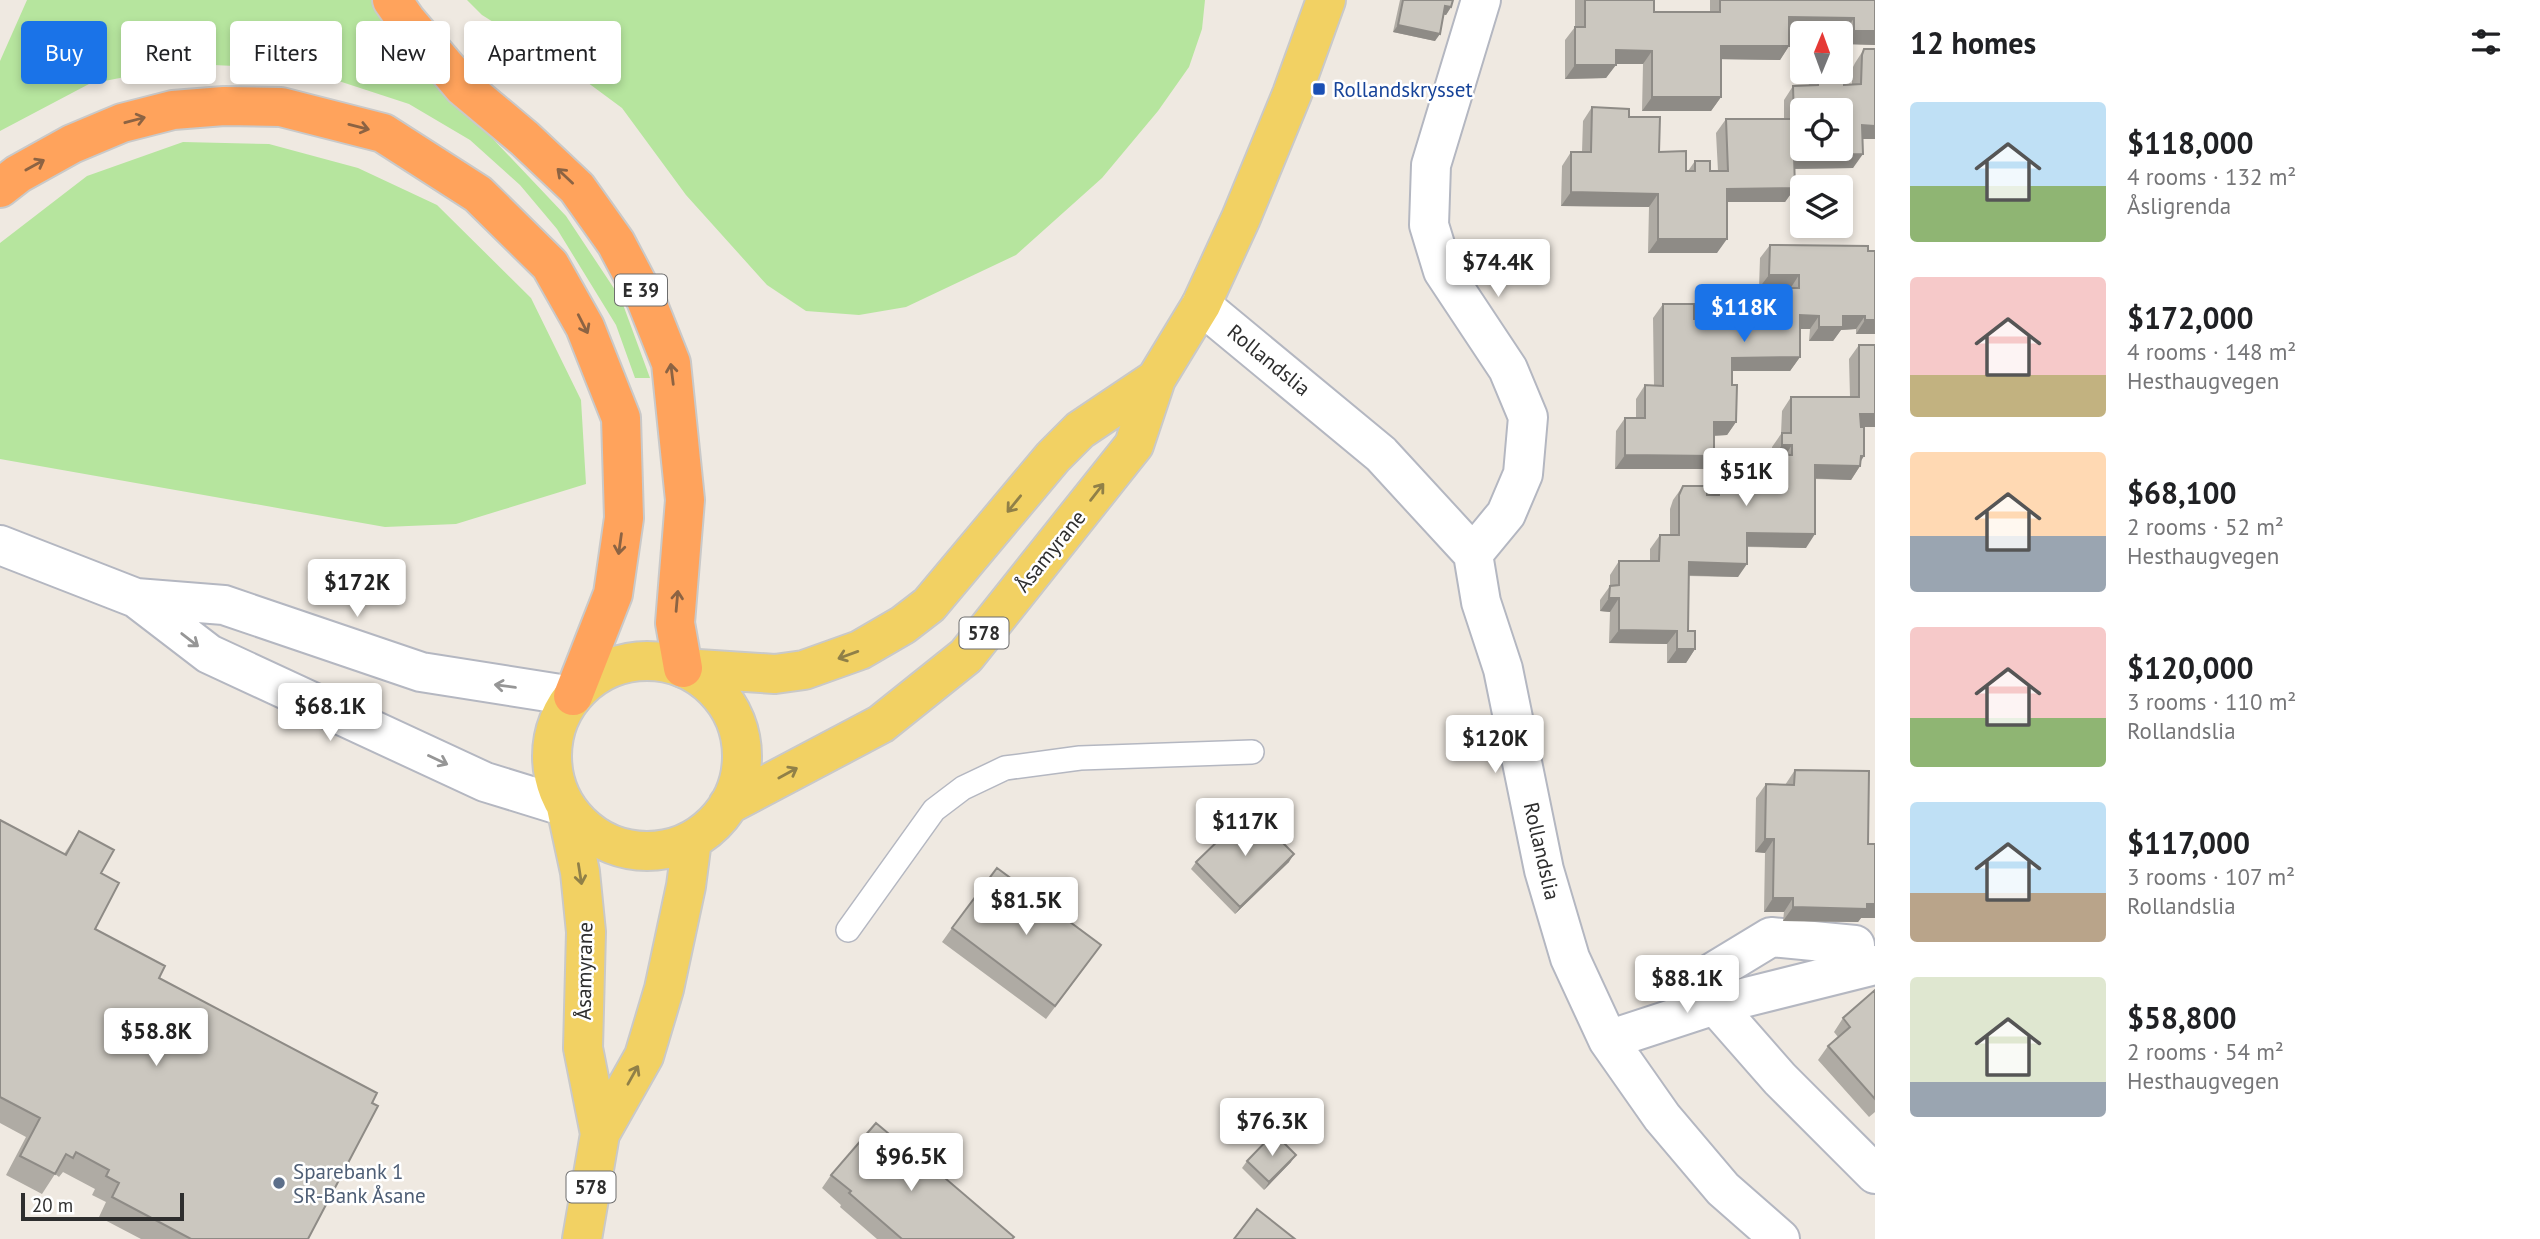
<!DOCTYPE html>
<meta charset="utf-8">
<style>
:root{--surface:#fff;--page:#f6f6f6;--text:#202124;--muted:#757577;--accent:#1a73e8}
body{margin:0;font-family:"PT Sans",sans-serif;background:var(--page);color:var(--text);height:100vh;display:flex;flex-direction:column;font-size:26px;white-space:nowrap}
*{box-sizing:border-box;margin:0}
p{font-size:23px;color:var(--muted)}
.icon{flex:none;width:38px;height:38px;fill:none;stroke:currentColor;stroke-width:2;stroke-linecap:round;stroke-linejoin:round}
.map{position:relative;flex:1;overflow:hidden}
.side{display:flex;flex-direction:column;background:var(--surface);width:665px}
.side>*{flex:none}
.banner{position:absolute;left:21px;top:21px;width:665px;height:63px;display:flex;gap:14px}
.needle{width:46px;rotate:1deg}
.buttons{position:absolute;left:1790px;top:21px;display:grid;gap:14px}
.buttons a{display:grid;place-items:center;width:63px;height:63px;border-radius:7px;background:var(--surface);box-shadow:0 4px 10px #0003;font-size:35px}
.scale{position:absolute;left:21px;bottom:18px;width:163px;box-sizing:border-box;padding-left:7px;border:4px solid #2e2e2e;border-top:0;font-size:19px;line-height:24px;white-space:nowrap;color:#2e2e2e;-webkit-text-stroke:5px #fff;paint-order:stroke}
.price{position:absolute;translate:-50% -60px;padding:0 16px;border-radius:7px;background:#fff;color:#222;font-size:23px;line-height:46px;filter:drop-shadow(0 2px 4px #0008)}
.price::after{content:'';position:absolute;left:50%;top:42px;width:21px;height:16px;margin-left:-10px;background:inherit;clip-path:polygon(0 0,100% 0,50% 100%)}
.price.active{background:var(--accent);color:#fff}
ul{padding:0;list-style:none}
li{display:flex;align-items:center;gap:21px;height:175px;padding:0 35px}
li span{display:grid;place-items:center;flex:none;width:196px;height:140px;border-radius:7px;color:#555}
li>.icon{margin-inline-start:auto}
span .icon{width:84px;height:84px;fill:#fffc;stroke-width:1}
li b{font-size:30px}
h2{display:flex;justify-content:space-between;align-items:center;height:84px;padding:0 35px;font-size:30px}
.pill{padding:0 24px;border-radius:7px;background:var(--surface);box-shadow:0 4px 10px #0003;font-size:24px;line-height:63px}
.pill.active{background:var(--accent);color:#fff}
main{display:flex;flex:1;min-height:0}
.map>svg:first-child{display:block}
</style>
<main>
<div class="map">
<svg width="1875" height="1239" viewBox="0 0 1875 1239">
<rect width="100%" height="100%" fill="#efe9e1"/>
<!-- green -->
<path fill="#b6e59e" d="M 27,0 L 375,0 L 404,45 L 566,216 L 621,299 L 650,378 L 635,378 L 616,325 L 557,229 L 520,185 L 470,140 L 409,104 L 302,69 L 192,64 L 89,84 L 0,131 L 0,61 Z
M 467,0 L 1205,0 L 1202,29 L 1189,67 L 1158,111 L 1102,178 L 1016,255 L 906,307 L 859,315 L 806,311 L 767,285 L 686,195 L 622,108 L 572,71 L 482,15 Z
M 183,142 L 269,144 L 358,168 L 437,205 L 531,298 L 581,400 L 586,484 L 456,524 L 385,527 L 0,459 L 0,243 L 87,176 Z"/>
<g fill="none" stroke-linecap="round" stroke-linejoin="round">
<defs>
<path id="lane" d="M 848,930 L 934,810 L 963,788 L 1005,768 L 1080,758 L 1252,752"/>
<path id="street" d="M 1201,305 L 1381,454 L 1473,554 L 1481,602 L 1503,669 L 1544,870 L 1570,958 L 1608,1040 L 1662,1117 L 1723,1189 L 1780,1239
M 1473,554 L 1506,514 L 1523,474 L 1528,417 L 1508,369 L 1443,271 L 1429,225 L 1431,165 L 1481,0
M 1855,945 L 1771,937 L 1710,974 L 1715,1005 L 1780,1079 L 1875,1174
M 1608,1040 L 1715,1005 L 1875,965"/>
<path id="secondary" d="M 0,545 L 136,598 L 224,605 L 421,672 L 573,696
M 136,598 L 209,654 L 485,782 L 566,807"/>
<path id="primary" d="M552 756a95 95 0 1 1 190 0a95 95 0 1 1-190 0Z
M 683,668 L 775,674 L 804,670 L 860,650 L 903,625 L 929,605 L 1053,457 L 1080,430 L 1156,379
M 728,805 L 881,724 L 966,656 L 1134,445 L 1156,379 L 1201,305 L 1241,218 L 1292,94 L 1326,0
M 566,807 L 580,872 L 586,932 L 583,1048 L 600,1134
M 582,1239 L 600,1134 L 644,1056 L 664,989 L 686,886 L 692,840"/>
<path id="highway" d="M 392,0 L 406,20 L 463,87 L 524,138 L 577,188 L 616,243 L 646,300 L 671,363 L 685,500 L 675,623 L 683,668
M 0,188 L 18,174 L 72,144 L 122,123 L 173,110 L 224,106 L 281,107 L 383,133 L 478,194 L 550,265 L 585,327 L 621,418 L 624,518 L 613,594 L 573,696"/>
</defs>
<!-- lane casing -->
<use href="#lane" stroke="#b4b7c1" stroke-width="26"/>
<!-- street casing -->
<use href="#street" stroke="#b4b7c1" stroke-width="42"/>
<!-- secondary casing -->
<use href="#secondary" stroke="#b4b7c1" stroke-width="42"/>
<!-- primary casing -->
<use href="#primary" stroke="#c9c9c9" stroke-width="42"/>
<!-- highway casing -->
<use href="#highway" stroke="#c9c9c9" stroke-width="42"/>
<!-- lane -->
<use href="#lane" stroke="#fff" stroke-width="23"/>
<!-- street -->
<use href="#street" stroke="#fff" stroke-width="38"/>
<!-- secondary -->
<use href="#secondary" stroke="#fff" stroke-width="38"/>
<!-- primary -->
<use href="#primary" stroke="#f2d163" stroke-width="38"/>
<!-- highway -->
<use href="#highway" stroke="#ffa35c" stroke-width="38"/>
</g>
<!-- wall -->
<path fill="#afaba4" d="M 1400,0 L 1453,0 L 1451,7 L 1446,15 L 1444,14 L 1435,41 L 1393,32 Z
M 1575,0 L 1654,0 L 1654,12 L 1710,12 L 1710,0 L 1875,0 L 1875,45 L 1845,44 L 1845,32 L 1789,31 L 1789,46 L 1780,60 L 1721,59 L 1721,97 L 1711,111 L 1642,111 L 1643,64 L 1616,64 L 1606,78 L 1565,79 L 1565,40 L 1575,27 Z
M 1864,49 L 1875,49 L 1875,139 L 1862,139 L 1853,168 L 1795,169 L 1795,188 L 1785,202 L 1727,202 L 1717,253 L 1648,253 L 1649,207 L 1561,206 L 1562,166 L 1571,152 L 1582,152 L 1583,121 L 1592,107 L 1629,117 L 1659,152 L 1686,171 L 1688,171 L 1695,161 L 1710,171 L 1718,171 L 1716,133 L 1726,119 L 1784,119 L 1784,100 L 1793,86 L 1808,86 L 1817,72 L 1844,71 L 1844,85 L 1852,85 L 1852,69 L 1855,63 Z
M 1770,245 L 1875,251 L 1875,334 L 1856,334 L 1856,329 L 1841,330 L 1833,341 L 1809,341 L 1810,329 L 1800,329 L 1800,357 L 1790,371 L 1732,371 L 1732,385 L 1736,422 L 1727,435 L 1714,436 L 1704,469 L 1615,469 L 1616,431 L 1625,418 L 1636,418 L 1636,399 L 1645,385 L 1654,386 L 1653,318 L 1663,304 L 1694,319 L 1721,319 L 1721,301 L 1731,288 L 1759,288 L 1760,258 Z
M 1859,345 L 1864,427 L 1864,456 L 1861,461 L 1860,466 L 1851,480 L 1815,479 L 1806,548 L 1747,547 L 1738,577 L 1688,576 L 1688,631 L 1695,649 L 1686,663 L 1667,663 L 1667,644 L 1609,643 L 1610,612 L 1600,611 L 1600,600 L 1610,586 L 1610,575 L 1619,561 L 1650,561 L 1650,549 L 1660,535 L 1670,535 L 1670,509 L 1673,500 L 1683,486 L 1707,495 L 1711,495 L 1729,468 L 1755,465 L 1763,455 L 1772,455 L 1772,447 L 1781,434 L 1782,411 L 1791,397 L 1850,397 L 1849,359 Z
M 1795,770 L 1868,844 L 1875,844 L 1875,918 L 1861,918 L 1858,922 L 1783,921 L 1784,912 L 1764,912 L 1765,853 L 1755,852 L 1756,798 L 1766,784 L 1785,785 Z
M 0,820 L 64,854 L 79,831 L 101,873 L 95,929 L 159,978 L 308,1239 L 141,1239 L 99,1217 L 106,1202 L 92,1195 L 95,1189 L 63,1172 L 59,1177 L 55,1174 L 42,1194 L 6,1175 L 26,1137 L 0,1123 Z
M 1196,862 L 1289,862 L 1235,914 L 1191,869 Z
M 952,928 L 1091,959 L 1046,1019 L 942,942 Z
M 1875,990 L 1875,1112 L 1869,1117 L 1818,1060 L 1828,1046 L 1838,1037 L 1834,1032 L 1843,1018 Z
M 1247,1161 L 1291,1162 L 1264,1190 L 1242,1168 Z
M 831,1175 L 1012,1239 L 877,1239 L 840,1207 L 841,1205 L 822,1188 Z"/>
<!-- shaded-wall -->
<path fill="#8e8b86" d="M 1445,6 L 1451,7 L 1446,15 L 1440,14 Z
M 1789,17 L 1854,18 L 1845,32 L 1780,30 Z
M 1398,25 L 1440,34 L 1435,41 L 1393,32 Z
M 1854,31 L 1875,31 L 1875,45 L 1845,44 Z
M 1721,46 L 1789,46 L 1780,60 L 1711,59 Z
M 1616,50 L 1652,51 L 1643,64 L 1607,64 Z
M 1575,65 L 1616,65 L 1606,78 L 1565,79 Z
M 1652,97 L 1721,97 L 1711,111 L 1642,111 Z
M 1862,125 L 1875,126 L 1875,139 L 1852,139 Z
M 1863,154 L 1853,168 L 1785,169 L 1794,155 Z
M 1795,188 L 1785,202 L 1718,202 L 1727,189 Z
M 1571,192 L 1658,194 L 1649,207 L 1561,206 Z
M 1658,239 L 1727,239 L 1717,253 L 1648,253 Z
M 1769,275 L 1799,275 L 1790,289 L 1759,288 Z
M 1800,315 L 1819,316 L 1810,329 L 1790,329 Z
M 1843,316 L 1865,316 L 1856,329 L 1841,330 L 1833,341 L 1809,341 L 1819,327 Z
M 1865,320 L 1875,320 L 1875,334 L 1856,334 Z
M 1800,357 L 1790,371 L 1723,371 L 1732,358 Z
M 1860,414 L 1875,414 L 1875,427 L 1850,427 Z
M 1714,422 L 1736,422 L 1727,435 L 1705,436 Z
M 1782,445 L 1792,445 L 1783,459 L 1772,459 Z
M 1625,455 L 1714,456 L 1704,469 L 1615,469 Z
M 1861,456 L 1864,456 L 1857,466 L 1860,466 L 1851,480 L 1806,478 L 1815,465 Z
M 1747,533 L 1815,534 L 1806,548 L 1738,546 Z
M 1689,562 L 1747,564 L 1738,577 L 1679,575 Z
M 1609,598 L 1619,598 L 1610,612 L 1600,611 Z
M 1619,630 L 1677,631 L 1667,644 L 1609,643 Z
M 1677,649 L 1695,649 L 1686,663 L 1667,663 Z
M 1765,839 L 1774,839 L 1765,853 L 1755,852 Z
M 1294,854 L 1289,862 L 1235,914 L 1240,907 Z
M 1773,898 L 1793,898 L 1784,912 L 1764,912 Z
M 1867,904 L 1875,904 L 1875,918 L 1861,918 L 1858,922 L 1783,921 L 1793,907 Z
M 1296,1155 L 1291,1162 L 1264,1190 L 1269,1182 Z"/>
<!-- building -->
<path fill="#cbc7bf" stroke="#8e8b86" stroke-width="2" fill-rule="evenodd" d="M 1403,0 L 1453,0 L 1451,7 L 1445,6 L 1440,34 L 1398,25 Z
M 1585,0 L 1654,0 L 1654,12 L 1720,12 L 1720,0 L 1875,0 L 1875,31 L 1854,31 L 1854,18 L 1789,17 L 1789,46 L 1721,46 L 1721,97 L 1652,97 L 1652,51 L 1616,50 L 1616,65 L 1575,65 L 1575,27 L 1585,27 Z
M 1864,49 L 1875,49 L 1875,126 L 1862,125 L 1863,154 L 1794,155 L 1795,188 L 1727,189 L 1727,239 L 1658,239 L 1658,194 L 1571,192 L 1571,152 L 1591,152 L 1592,107 L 1629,109 L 1629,117 L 1660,117 L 1659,152 L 1686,151 L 1686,171 L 1695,171 L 1695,161 L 1710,161 L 1710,171 L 1728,171 L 1726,119 L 1794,119 L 1793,86 L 1818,85 L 1818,72 L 1844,71 L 1844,85 L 1861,84 L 1862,55 ZM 1802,110 L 1841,110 L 1841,149 L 1802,149 Z
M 1770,245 L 1868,246 L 1868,251 L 1875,251 L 1875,320 L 1865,320 L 1865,316 L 1843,316 L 1843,327 L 1819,327 L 1819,316 L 1800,315 L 1800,357 L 1732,358 L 1732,385 L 1737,385 L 1736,422 L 1714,422 L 1714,456 L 1625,455 L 1625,418 L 1645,418 L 1645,385 L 1663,386 L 1663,304 L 1694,304 L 1694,319 L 1731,319 L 1731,288 L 1799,288 L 1799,275 L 1769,275 Z
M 1859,345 L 1875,345 L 1875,414 L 1860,414 L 1861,427 L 1864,427 L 1864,456 L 1861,456 L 1860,466 L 1815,465 L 1815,534 L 1747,533 L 1747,564 L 1689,562 L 1688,631 L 1695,631 L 1695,649 L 1677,649 L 1677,631 L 1619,630 L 1619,598 L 1609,598 L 1610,586 L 1619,585 L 1619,561 L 1659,561 L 1660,535 L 1679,535 L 1679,495 L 1683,486 L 1707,486 L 1707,495 L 1719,495 L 1720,482 L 1729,482 L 1729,468 L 1763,465 L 1763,455 L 1792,455 L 1792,445 L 1782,445 L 1782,433 L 1791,433 L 1791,397 L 1859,397 Z
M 1795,770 L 1869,771 L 1868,844 L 1875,844 L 1875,904 L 1867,904 L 1867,909 L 1793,907 L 1793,898 L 1773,898 L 1774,839 L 1765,839 L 1766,784 L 1794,785 Z
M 1250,810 L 1294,854 L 1240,907 L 1196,862 Z
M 0,820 L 66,855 L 79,831 L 114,850 L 101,873 L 119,883 L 95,929 L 165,966 L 159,978 L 377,1093 L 372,1103 L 378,1106 L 308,1239 L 191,1239 L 112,1197 L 119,1183 L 106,1176 L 109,1170 L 76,1152 L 73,1158 L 66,1154 L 55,1174 L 20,1156 L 40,1118 L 0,1097 Z
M 997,868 L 1101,945 L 1055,1006 L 952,928 Z
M 1875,990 L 1875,1099 L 1828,1046 L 1850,1027 L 1843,1018 Z
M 876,1123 L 895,1139 L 897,1137 L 1014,1237 L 1012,1239 L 902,1239 L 849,1193 L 851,1191 L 831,1175 Z
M 1274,1133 L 1296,1155 L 1269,1182 L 1247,1161 Z
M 1257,1209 L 1295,1239 L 1234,1239 Z"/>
<!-- one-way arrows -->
<defs><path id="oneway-shaft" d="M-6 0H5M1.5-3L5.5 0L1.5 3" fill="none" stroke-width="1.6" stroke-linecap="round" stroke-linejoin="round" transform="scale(1.75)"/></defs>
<g stroke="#8c6343">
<use href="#oneway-shaft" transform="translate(135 120) rotate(-15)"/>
<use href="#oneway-shaft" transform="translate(359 127) rotate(14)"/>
<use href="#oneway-shaft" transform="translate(35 165) rotate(-29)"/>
<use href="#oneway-shaft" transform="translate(565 176) rotate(-137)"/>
<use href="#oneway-shaft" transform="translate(583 324) rotate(63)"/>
<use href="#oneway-shaft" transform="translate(672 374) rotate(-97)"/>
<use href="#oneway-shaft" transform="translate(620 544) rotate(98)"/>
<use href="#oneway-shaft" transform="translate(677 601) rotate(-85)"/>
</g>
<g stroke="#908048">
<use href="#oneway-shaft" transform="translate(1097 492) rotate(-52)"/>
<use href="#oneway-shaft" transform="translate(1014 504) rotate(129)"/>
<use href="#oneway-shaft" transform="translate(848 655) rotate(160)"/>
<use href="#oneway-shaft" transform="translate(788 773) rotate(-29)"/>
<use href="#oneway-shaft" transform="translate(580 874) rotate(81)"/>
<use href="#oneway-shaft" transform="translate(633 1075) rotate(-61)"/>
</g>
<g stroke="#969696">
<use href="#oneway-shaft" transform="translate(190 640) rotate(38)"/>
<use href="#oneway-shaft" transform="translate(505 686) rotate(-172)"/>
<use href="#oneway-shaft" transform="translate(438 760) rotate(25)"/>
</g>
<!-- markers -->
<rect fill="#1a4fb4" stroke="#fff" stroke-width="2.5" x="1312" y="82" width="14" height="14" rx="3.5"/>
<circle fill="#5c6f8a" stroke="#fff" stroke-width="2.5" cx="279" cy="1183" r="7"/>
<g text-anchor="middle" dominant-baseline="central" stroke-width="5" stroke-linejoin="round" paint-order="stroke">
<!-- shield labels -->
<g fill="#fff" stroke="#6d6d6d" stroke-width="2">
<rect x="615" y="274.5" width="52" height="31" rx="5"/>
<rect x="959.5" y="617.5" width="49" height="31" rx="5"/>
<rect x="566.5" y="1171.5" width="49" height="31" rx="5"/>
</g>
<g font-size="19" font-weight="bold" fill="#2e2e2e">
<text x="641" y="290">E 39</text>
<text x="984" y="633">578</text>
<text x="591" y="1187">578</text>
</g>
<!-- transit labels -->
<g font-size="21" fill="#164399" stroke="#fff" text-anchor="start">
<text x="1333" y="89">Rollandskrysset</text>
</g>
<!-- street labels -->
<g font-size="21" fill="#2e2e2e" stroke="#fff">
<text transform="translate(1269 360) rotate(39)">Rollandslia</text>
<text transform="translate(1050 551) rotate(-51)">Åsamyrane</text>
<text transform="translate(1542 851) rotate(77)">Rollandslia</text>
<text transform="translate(584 971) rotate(-89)">Åsamyrane</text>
</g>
<!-- service labels -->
<g font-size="21" fill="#4e5e75" stroke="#fff" text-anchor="start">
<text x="293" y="1171">Sparebank 1<tspan x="293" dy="24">SR-Bank Åsane</tspan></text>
</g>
</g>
</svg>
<div class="buttons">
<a><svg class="needle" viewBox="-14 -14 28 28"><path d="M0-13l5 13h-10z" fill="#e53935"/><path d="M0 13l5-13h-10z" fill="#757577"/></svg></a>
<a><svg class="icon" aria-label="locate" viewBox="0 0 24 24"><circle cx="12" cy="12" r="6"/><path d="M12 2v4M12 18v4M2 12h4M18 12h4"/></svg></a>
<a><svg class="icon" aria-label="layers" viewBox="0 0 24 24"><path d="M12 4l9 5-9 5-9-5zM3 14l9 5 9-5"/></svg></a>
</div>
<div class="scale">20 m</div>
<b class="price" style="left:1498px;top:299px">$74.4K</b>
<b class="price active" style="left:1744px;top:344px">$118K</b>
<b class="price" style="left:1746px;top:508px">$51K</b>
<b class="price" style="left:357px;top:619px">$172K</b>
<b class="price" style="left:330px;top:743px">$68.1K</b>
<b class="price" style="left:1495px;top:775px">$120K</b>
<b class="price" style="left:1245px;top:858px">$117K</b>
<b class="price" style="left:1026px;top:937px">$81.5K</b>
<b class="price" style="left:1687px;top:1015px">$88.1K</b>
<b class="price" style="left:156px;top:1068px">$58.8K</b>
<b class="price" style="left:1272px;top:1158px">$76.3K</b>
<b class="price" style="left:911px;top:1193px">$96.5K</b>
<div class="banner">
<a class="pill active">Buy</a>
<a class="pill">Rent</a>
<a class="pill">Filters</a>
<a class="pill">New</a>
<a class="pill">Apartment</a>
</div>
</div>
<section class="side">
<h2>12 homes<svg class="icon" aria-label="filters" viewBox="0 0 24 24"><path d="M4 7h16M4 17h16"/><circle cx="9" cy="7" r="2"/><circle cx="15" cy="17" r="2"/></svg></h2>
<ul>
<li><span style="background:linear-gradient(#bfe0f5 60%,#8fb573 0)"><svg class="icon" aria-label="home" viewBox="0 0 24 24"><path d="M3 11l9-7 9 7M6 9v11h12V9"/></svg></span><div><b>$118,000</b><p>4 rooms · 132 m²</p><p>Åsligrenda</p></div></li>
<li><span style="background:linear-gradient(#f6c9c9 70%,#c2b280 0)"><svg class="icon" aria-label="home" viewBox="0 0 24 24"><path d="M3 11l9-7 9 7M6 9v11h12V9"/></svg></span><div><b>$172,000</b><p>4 rooms · 148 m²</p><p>Hesthaugvegen</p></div></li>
<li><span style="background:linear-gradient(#ffd9b3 60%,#9aa5b1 0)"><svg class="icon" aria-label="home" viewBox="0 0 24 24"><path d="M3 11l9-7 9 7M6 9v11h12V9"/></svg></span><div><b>$68,100</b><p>2 rooms · 52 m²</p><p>Hesthaugvegen</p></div></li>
<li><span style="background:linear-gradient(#f6c9c9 65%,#8fb573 0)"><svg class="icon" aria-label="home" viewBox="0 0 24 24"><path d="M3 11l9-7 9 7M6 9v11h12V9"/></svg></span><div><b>$120,000</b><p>3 rooms · 110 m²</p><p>Rollandslia</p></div></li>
<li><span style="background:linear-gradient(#bfe0f5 65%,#b9a48a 0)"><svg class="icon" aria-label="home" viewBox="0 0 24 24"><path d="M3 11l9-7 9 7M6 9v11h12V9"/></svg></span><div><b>$117,000</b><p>3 rooms · 107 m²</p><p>Rollandslia</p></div></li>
<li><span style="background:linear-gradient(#dfe7d0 75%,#9aa5b1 0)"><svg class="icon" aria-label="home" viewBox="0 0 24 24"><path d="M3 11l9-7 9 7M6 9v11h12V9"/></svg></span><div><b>$58,800</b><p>2 rooms · 54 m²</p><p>Hesthaugvegen</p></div></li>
</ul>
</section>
</main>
